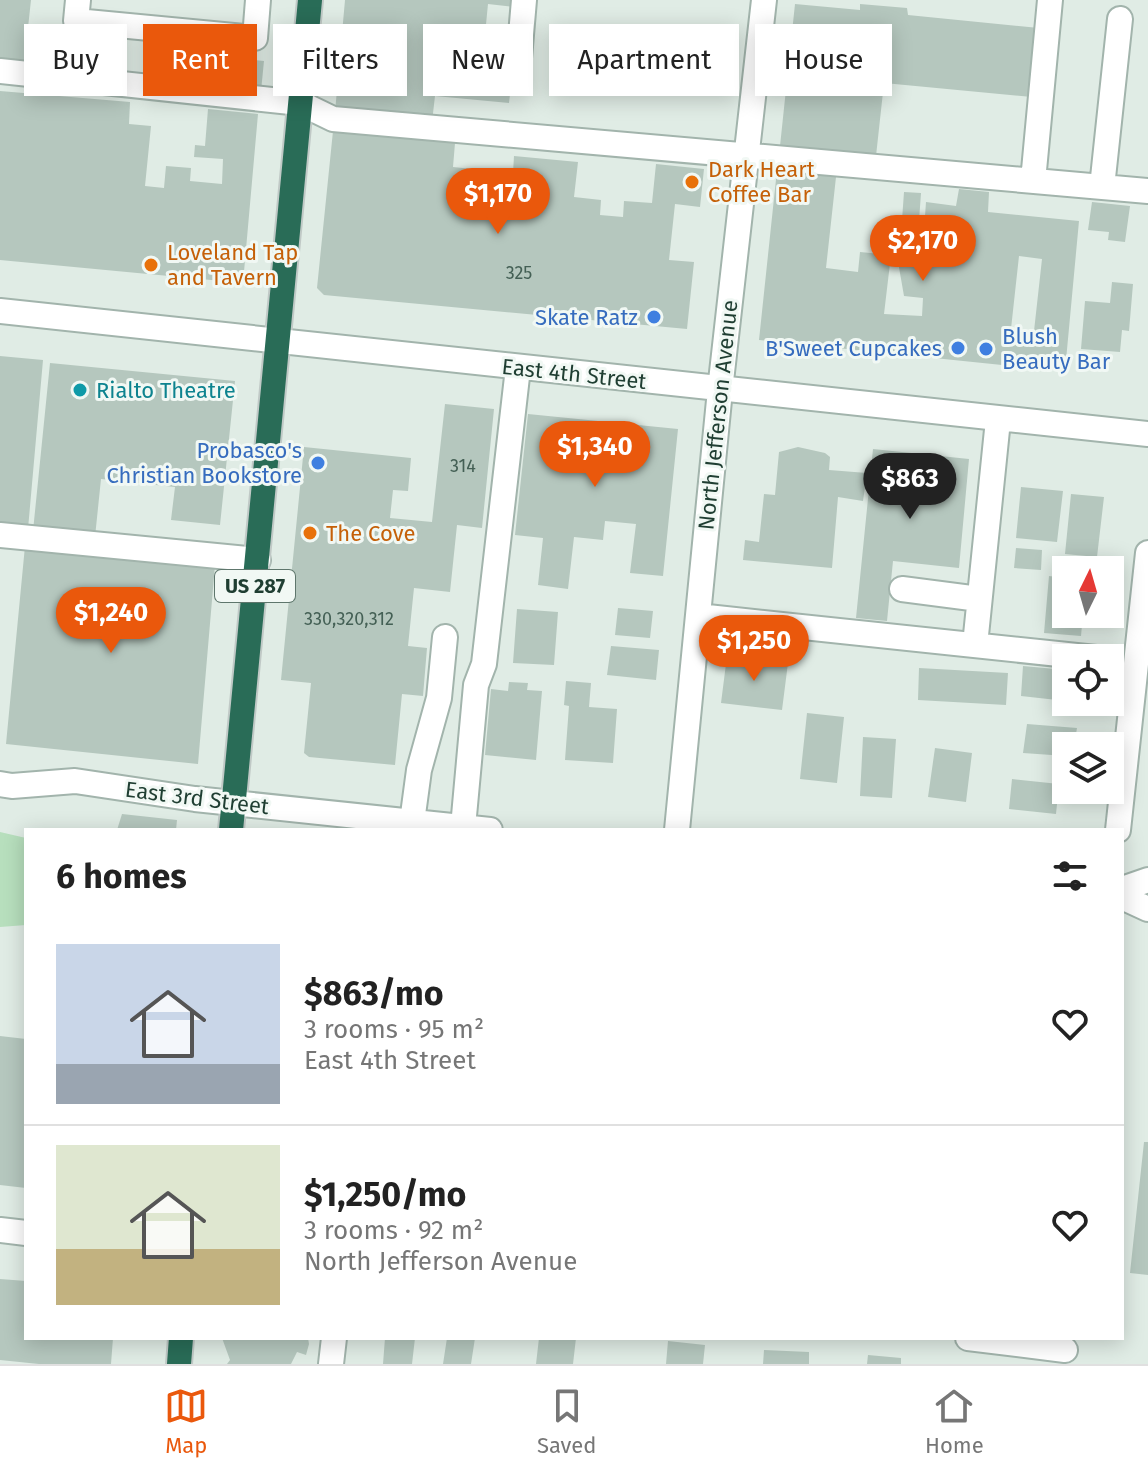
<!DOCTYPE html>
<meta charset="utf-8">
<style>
:root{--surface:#fff;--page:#f6f6f6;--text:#222;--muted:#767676;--line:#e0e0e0;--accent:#ea580c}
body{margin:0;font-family:"Fira Sans",sans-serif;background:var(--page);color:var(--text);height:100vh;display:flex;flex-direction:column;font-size:30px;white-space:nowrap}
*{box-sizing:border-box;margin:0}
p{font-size:26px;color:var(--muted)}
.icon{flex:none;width:44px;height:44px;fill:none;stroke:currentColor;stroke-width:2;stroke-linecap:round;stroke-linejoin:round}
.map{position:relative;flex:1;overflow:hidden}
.drawer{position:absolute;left:24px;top:828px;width:1100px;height:512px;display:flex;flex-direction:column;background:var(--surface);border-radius:0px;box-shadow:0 4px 20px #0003}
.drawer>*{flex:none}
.banner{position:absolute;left:24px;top:24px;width:1100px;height:72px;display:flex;gap:16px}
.needle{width:52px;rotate:5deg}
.fabs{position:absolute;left:1052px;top:556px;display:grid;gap:16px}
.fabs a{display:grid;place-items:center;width:72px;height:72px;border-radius:0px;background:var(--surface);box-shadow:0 4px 20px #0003;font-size:40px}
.price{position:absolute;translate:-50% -68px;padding:0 18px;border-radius:28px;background:var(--accent);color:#fff;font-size:26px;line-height:52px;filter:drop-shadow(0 2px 4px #0008)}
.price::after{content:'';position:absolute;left:50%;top:48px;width:24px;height:18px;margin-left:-12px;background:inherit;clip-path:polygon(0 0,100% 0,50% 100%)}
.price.on{background:#222;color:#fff}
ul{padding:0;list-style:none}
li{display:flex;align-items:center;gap:24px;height:200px;padding:0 32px}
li+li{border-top:2px solid var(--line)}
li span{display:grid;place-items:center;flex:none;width:224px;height:160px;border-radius:0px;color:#555}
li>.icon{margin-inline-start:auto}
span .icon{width:96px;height:96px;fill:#fffc;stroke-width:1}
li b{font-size:34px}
h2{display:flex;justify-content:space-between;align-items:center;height:96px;padding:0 32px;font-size:34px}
.tag{padding:0 28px;border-radius:0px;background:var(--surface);box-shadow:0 4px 20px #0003;font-size:28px;line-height:72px}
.tag.on{background:var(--accent);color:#fff}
.tab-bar{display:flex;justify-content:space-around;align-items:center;height:112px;border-top:2px solid var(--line);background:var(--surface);font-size:22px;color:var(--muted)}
.tab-bar a{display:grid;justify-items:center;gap:4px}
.tab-bar .on{color:var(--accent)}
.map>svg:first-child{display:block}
</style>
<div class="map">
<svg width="1148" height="1364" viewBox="0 0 1148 1364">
<rect width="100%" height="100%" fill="#e0ece5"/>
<!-- green -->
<path fill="#b7dfbd" d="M 0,832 L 26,838 L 26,925 L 0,927 Z"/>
<!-- building -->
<path fill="#b5c7be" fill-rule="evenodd" d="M 0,0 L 31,0 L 24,64 L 0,62 Z
M 345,0 L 514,0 L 514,7 L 488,4 L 482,65 L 513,68 L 509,103 L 435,96 L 432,122 L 335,112 Z
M 795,4 L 860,10 L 860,4 L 907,8 L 908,15 L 1039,28 L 1032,97 L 884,83 L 876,156 L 780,146 Z
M 178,52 L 264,61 L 261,91 L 175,82 Z
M 0,91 L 130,102 L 129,124 L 151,126 L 145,186 L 164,188 L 166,166 L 191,168 L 190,181 L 222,184 L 223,159 L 194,157 L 195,145 L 205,146 L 208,109 L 258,114 L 243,283 L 0,260 Z
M 333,131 L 455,143 L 453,167 L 513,173 L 514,156 L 578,162 L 574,197 L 601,200 L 600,215 L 623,217 L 624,201 L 652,203 L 656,164 L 704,169 L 700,207 L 675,204 L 669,260 L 694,262 L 687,329 L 324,295 L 317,288 Z
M 777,170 L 836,177 L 826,268 L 858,272 L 860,252 L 891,255 L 884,314 L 922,316 L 923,298 L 904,296 L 897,256 L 922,259 L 926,202 L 956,206 L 959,189 L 989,192 L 988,212 L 1079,221 L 1065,371 L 1034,368 L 1034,363 L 1003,359 L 1002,365 L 759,340 ZM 1019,256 L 1042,259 L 1033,340 L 1010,338 Z
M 904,192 L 921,193 L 918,235 L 901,234 Z
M 1092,202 L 1130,206 L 1125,242 L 1108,240 L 1109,232 L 1088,230 Z
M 1112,282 L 1133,284 L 1129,331 L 1122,330 L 1120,352 L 1081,349 L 1085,301 L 1110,303 Z
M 0,356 L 43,360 L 28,529 L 0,526 Z
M 50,363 L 235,381 L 220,525 L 171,520 L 175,487 L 101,479 L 95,537 L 33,531 Z
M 445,404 L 494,409 L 482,528 L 457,525 L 450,592 L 414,588 L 408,646 L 427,648 L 423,696 L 402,694 L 395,765 L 309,757 L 304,753 L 311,683 L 281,680 L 304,447 L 411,458 L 408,491 L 393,490 L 390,518 L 432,522 Z
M 528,414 L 678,429 L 663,576 L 630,573 L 636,524 L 605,521 L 603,540 L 574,537 L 568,589 L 538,585 L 543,538 L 515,535 Z
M 798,447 L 825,453 L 830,457 L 829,470 L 867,473 L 863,501 L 838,497 L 832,568 L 743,560 L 745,540 L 759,542 L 764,494 L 775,495 L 779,452 Z
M 873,449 L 969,459 L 959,568 L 893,561 L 887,621 L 856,618 Z
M 1021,487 L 1063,491 L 1057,542 L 1016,538 Z
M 1071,494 L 1104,497 L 1097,557 L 1065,554 Z
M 25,546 L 215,565 L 198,764 L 6,744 Z
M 1016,548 L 1042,550 L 1041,570 L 1014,568 Z
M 1049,576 L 1066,578 L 1066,614 L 1083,614 L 1081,636 L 1044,633 Z
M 618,608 L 653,611 L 650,638 L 615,635 Z
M 517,609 L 558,612 L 554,665 L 513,663 Z
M 611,646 L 659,650 L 656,680 L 607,675 Z
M 727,656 L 788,663 L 782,710 L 721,703 Z
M 1023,666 L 1066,670 L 1066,701 L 1021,696 Z
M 919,668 L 1008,673 L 1006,705 L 918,700 Z
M 566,681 L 591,683 L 589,707 L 617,709 L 613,763 L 565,760 L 569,706 L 564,705 Z
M 509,682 L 528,683 L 527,690 L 542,691 L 536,760 L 485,755 L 491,689 L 508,691 Z
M 807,713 L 844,717 L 837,783 L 800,779 Z
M 1027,724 L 1077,728 L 1074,746 L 1066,746 L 1066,756 L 1023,753 Z
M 863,737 L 896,739 L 892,798 L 860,796 Z
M 935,748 L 972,753 L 966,802 L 928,797 Z
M 1012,779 L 1059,784 L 1056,814 L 1009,809 Z
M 122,814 L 177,820 L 176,830 L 117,830 Z
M 0,1036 L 26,1039 L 26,1188 L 0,1185 Z
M 1144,1142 L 1148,1142 L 1148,1275 L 1130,1273 Z
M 0,1279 L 26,1281 L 26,1338 L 113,1338 L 111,1364 L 39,1364 L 0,1360 Z
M 222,1338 L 308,1338 L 309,1344 L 306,1355 L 297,1352 L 291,1364 L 227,1364 L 230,1360 Z
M 385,1338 L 415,1338 L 412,1364 L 383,1364 Z
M 447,1338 L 475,1338 L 471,1364 L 443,1364 Z
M 539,1338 L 576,1338 L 573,1364 L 536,1364 Z
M 668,1341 L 705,1345 L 703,1364 L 666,1364 Z
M 764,1350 L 809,1352 L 809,1364 L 763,1364 Z
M 868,1355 L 901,1358 L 901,1364 L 867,1364 Z"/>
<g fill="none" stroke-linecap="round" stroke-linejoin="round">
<defs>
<path id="minor" d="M 78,0 L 76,21 L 255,38 L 258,0
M 519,58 L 524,0
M 0,71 L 300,103 L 333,119 L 1148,191
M 1033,181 L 1050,0
M 1102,187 L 1120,19
M 0,311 L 1148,434
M 0,535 L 258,560
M 902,589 L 979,599
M 698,616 L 1096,658
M 975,645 L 998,420
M 0,784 L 12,786 L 75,781 L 195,799 L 490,830
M 412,822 L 419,770 L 439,698 L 445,637
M 463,827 L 476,685 L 484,664 L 518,368
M 677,830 L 720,390 L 764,0
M 1118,830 L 1148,553
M 1122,889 L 1148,880
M 1122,897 L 1148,909
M 0,1230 L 26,1233
M 968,1338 L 1065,1350
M 331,1364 L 334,1338"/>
<path id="highway" d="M 231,830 L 310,0
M 179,1364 L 181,1338"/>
</defs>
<!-- minor casing -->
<use href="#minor" stroke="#a2b4ac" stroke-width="28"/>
<!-- highway casing -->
<use href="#highway" stroke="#c0c9c6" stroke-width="28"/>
<!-- minor -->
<use href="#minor" stroke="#fff" stroke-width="24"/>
<!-- highway -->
<use href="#highway" stroke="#296c57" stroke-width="24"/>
</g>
<!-- markers -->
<g fill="#e8710a" stroke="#f1f8f4" stroke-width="3">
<circle cx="692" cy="182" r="8"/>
<circle cx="151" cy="265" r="8"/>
<circle cx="310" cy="533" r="8"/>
</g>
<g fill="#3f7fe0" stroke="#f1f8f4" stroke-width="3">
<circle cx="654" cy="317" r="8"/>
<circle cx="958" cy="348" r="8"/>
<circle cx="986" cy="349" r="8"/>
<circle cx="318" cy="463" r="8"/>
</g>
<circle fill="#0f9aa8" stroke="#f1f8f4" stroke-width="3" cx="80" cy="390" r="8"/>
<g text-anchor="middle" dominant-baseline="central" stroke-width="6" stroke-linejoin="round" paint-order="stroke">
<!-- number labels -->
<g font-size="18" fill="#446055">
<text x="519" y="273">325</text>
<text x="463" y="466">314</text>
<text x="349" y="619">330,320,312</text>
</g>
<!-- shield labels -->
<rect fill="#f1f8f4" stroke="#5e766c" stroke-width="2" x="215" y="570" width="80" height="32" rx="6"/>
<g font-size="20" font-weight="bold" fill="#1f3e32">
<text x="255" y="586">US 287</text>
</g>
<!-- food labels -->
<g font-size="22" fill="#c56008" stroke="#f1f8f4" text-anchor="start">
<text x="708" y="169">Dark Heart<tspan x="708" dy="25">Coffee Bar</tspan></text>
<text x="167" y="252">Loveland Tap<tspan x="167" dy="25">and Tavern</tspan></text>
<text x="326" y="533">The Cove</text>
</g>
<!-- shop labels -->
<g font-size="22" fill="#366cbe" stroke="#f1f8f4" text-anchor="end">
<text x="638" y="317">Skate Ratz</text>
<text x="1002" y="336" text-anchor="start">Blush<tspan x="1002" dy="25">Beauty Bar</tspan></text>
<text x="942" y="348">B'Sweet Cupcakes</text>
<text x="302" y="450">Probasco's<tspan x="302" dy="25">Christian Bookstore</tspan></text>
</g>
<!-- street labels -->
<g font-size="22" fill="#1f3e32" stroke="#f1f8f4">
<text transform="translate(574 374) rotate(6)">East 4th Street</text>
<text transform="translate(718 415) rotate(-84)">North Jefferson Avenue</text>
<text transform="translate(197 798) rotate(7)">East 3rd Street</text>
</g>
<!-- culture labels -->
<g font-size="22" fill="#0d838f" stroke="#f1f8f4" text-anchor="start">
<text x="96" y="390">Rialto Theatre</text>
</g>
</g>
</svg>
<div class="fabs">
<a><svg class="needle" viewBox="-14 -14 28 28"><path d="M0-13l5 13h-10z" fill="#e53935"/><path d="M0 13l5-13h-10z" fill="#767676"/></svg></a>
<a><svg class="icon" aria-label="locate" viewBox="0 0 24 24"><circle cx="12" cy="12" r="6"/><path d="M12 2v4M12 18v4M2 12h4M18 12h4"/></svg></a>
<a><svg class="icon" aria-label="layers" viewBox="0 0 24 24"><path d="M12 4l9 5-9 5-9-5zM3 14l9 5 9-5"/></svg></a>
</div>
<b class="price" style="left:498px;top:236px">$1,170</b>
<b class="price" style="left:923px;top:283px">$2,170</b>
<b class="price" style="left:595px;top:489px">$1,340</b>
<b class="price on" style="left:910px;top:521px">$863</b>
<b class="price" style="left:111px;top:655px">$1,240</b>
<b class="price" style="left:754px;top:683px">$1,250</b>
<div class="banner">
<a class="tag">Buy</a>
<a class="tag on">Rent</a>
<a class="tag">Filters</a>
<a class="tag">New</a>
<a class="tag">Apartment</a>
<a class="tag">House</a>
</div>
<section class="drawer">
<h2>6 homes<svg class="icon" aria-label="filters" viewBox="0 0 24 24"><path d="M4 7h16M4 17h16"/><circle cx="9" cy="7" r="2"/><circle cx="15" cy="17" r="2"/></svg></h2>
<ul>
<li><span style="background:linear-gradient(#c9d6e8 75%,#9aa5b1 0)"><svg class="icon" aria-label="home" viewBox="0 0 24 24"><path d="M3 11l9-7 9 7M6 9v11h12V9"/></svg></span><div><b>$863/mo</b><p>3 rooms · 95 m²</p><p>East 4th Street</p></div><svg class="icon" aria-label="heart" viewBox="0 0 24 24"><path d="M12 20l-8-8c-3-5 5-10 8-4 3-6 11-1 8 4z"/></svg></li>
<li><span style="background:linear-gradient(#dfe7d0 65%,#c2b280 0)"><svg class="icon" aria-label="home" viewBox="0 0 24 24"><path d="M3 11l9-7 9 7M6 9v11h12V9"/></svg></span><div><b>$1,250/mo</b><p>3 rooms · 92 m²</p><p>North Jefferson Avenue</p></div><svg class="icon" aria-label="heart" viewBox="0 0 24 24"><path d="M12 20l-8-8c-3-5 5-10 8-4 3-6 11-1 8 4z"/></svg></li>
</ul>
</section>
</div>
<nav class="tab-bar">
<a class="on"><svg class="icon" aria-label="map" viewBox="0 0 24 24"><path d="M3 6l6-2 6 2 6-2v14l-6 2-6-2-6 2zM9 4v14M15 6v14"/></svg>Map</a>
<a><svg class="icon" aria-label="saved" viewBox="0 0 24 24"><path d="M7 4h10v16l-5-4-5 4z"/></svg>Saved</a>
<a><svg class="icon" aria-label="home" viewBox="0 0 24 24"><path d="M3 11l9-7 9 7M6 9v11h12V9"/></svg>Home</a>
</nav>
